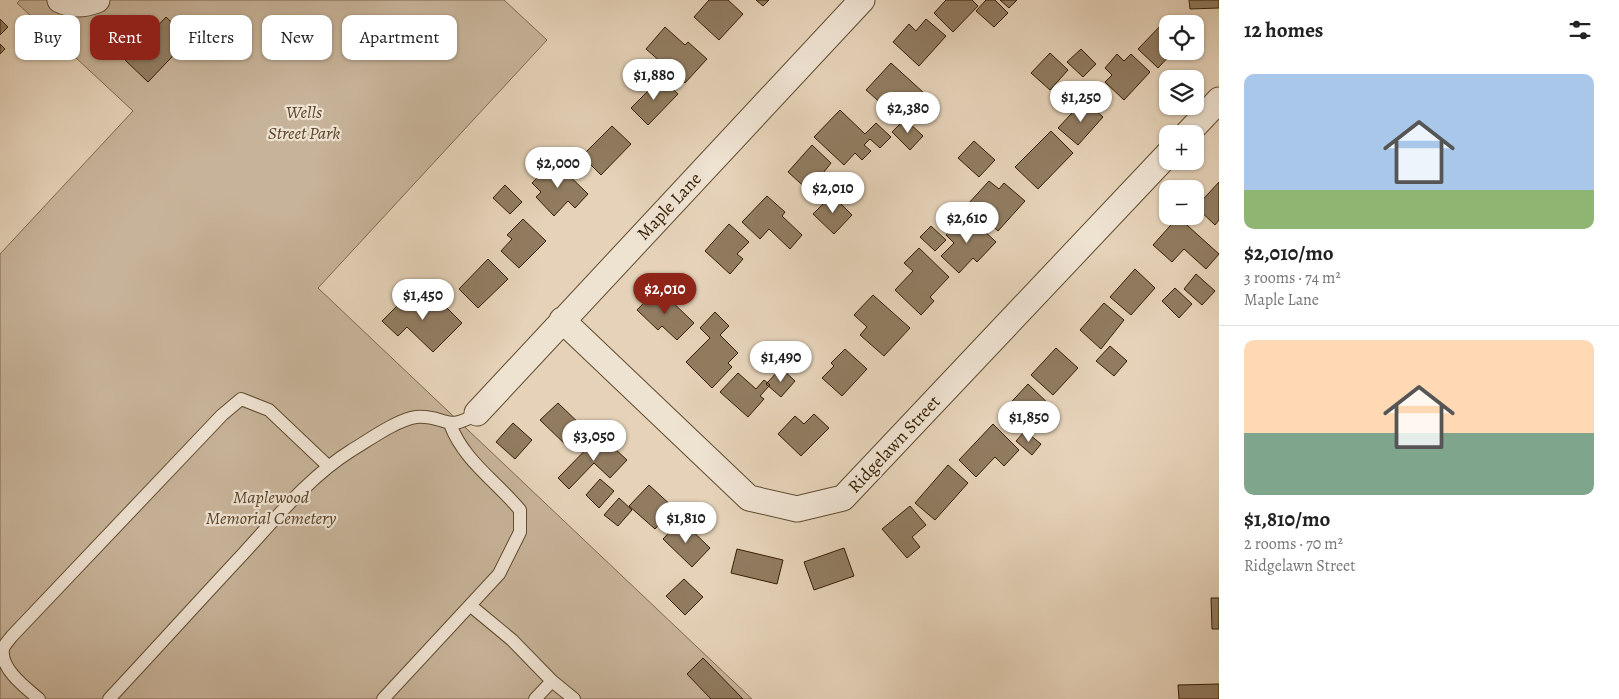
<!DOCTYPE html>
<meta charset="utf-8">
<style>
:root{--surface:#fff;--page:#f6f6f6;--text:#222;--muted:#767676;--line:#e0e0e0;--accent:#8f2418}
body{margin:0;font-family:Alegreya,serif;background:var(--page);color:var(--text);height:100vh;display:flex;flex-direction:column;font-size:19px;white-space:nowrap}
*{box-sizing:border-box;margin:0}
p{font-size:16px;color:var(--muted)}
.icon{flex:none;width:28px;height:28px;fill:none;stroke:currentColor;stroke-width:2;stroke-linecap:round;stroke-linejoin:round}
.map{position:relative;flex:1;overflow:hidden}
.side{display:flex;flex-direction:column;background:var(--surface);width:400px}
.side>*{flex:none}
.hud{position:absolute;left:15px;top:15px;width:475px;height:45px;display:flex;gap:10px}
.buttons{position:absolute;left:1159px;top:15px;display:grid;gap:10px}
.buttons a{display:grid;place-items:center;width:45px;height:45px;border-radius:10px;background:var(--surface);box-shadow:0 1px 4px #0004;font-size:25px}
.price{position:absolute;translate:-50% -42px;padding:0 11px;border-radius:18px;background:#fff;color:#222;font-size:16px;line-height:32px;filter:drop-shadow(0 1px 2px #0008)}
.price::after{content:'';position:absolute;left:50%;top:30px;width:15px;height:11px;margin-left:-8px;background:inherit;clip-path:polygon(0 0,100% 0,50% 100%)}
.price.on{background:var(--accent);color:#fff}
ul{padding:0;list-style:none}
li{display:grid;align-content:center;gap:10px;height:265px;padding:0 25px}
li+li{border-top:1px solid var(--line)}
li span{display:grid;place-items:center;height:155px;border-radius:10px;color:#555}
li>.icon{margin-inline-start:auto}
span .icon{width:90px;height:90px;fill:#fffc;stroke-width:1}
li b{font-size:21px}
h2{display:flex;justify-content:space-between;align-items:center;height:60px;padding:0 25px;font-size:21px}
.chip{padding:0 18px;border-radius:10px;background:var(--surface);box-shadow:0 1px 4px #0004;font-size:18px;line-height:45px}
.chip.on{background:var(--accent);color:#fff}
main{display:flex;flex:1;min-height:0}
.map>svg:first-child{display:block}
</style>
<main>
<div class="map">
<svg width="1219" height="699" viewBox="0 0 1219 699">
<rect width="100%" height="100%" fill="#e5d2b8"/>
<filter id="stains"><feTurbulence type="fractalNoise" baseFrequency=".004" numOctaves="4"/><feColorMatrix values="0 0 0 0 .2 0 0 0 0 .09 0 0 0 0 .02 0 0 0 .5 -.17"/></filter>
<radialGradient id="worn" r=".72"><stop offset=".6" stop-color="#630" stop-opacity="0"/><stop offset="1" stop-color="#630" stop-opacity=".3"/></radialGradient>
<!-- green -->
<path fill="#c7b399" stroke="#7e684e" d="M 20,0 L 504,0 L 547,40 L 318,288 L 752,699 L 0,699 L 0,254 L 133,111 L 17,3 Z"/>
<!-- building -->
<path fill="#917c61" stroke="#361e02" d="M 709,0 L 728,0 L 743,14 L 719,40 L 694,17 Z
M 756,0 L 769,0 L 763,6 Z
M 946,0 L 972,0 L 978,6 L 953,32 L 934,13 Z
M 986,0 L 995,0 L 1008,13 L 994,27 L 976,11 Z
M 1000,0 L 1017,0 L 1009,8 Z
M 1189,0 L 1219,0 L 1219,8 L 1190,9 Z
M 166,17 L 189,39 L 148,82 L 125,60 Z
M 0,19 L 8,27 L 0,35 Z
M 926,19 L 946,36 L 919,66 L 893,42 L 909,24 L 916,31 Z
M 1165,21 L 1168,24 L 1168,51 L 1174,51 L 1158,68 L 1138,49 Z
M 665,27 L 685,45 L 688,42 L 707,59 L 685,83 L 646,49 Z
M 0,44 L 5,49 L 0,54 Z
M 1081,49 L 1096,64 L 1083,77 L 1067,62 Z
M 1050,53 L 1068,70 L 1050,90 L 1031,73 Z
M 1117,54 L 1124,61 L 1131,54 L 1150,72 L 1124,100 L 1105,82 L 1112,75 L 1105,68 Z
M 891,63 L 924,93 L 904,115 L 889,101 L 884,106 L 866,90 Z
M 661,78 L 678,94 L 648,125 L 631,108 Z
M 1084,100 L 1103,117 L 1078,145 L 1058,128 Z
M 840,110 L 865,134 L 876,123 L 891,137 L 880,148 L 870,139 L 864,145 L 871,151 L 862,160 L 855,153 L 844,165 L 814,137 Z
M 905,119 L 923,136 L 910,150 L 892,132 Z
M 612,126 L 631,144 L 601,175 L 582,156 Z
M 1051,131 L 1073,153 L 1038,189 L 1015,167 Z
M 974,141 L 995,160 L 979,177 L 958,158 Z
M 812,145 L 831,163 L 809,191 L 788,172 Z
M 554,161 L 588,194 L 575,208 L 568,201 L 554,216 L 536,197 L 541,192 L 532,183 Z
M 989,181 L 999,189 L 1004,183 L 1025,201 L 998,231 L 968,204 Z
M 1219,182 L 1219,220 L 1215,225 L 1196,207 Z
M 505,185 L 522,202 L 510,214 L 493,198 Z
M 832,195 L 852,215 L 834,234 L 813,214 Z
M 767,196 L 785,212 L 782,216 L 802,235 L 790,249 L 769,229 L 760,239 L 742,222 Z
M 966,214 L 996,242 L 977,262 L 973,258 L 959,273 L 941,256 L 954,243 L 946,235 Z
M 1178,217 L 1219,254 L 1206,269 L 1184,249 L 1172,262 L 1153,245 Z
M 523,219 L 546,241 L 519,268 L 501,251 L 512,239 L 507,235 Z
M 729,224 L 749,242 L 737,254 L 743,259 L 730,274 L 705,251 Z
M 931,226 L 946,240 L 935,251 L 920,237 Z
M 919,248 L 949,277 L 930,297 L 934,301 L 921,315 L 895,290 L 913,271 L 904,263 Z
M 488,259 L 508,279 L 478,308 L 459,289 Z
M 1135,269 L 1155,288 L 1131,315 L 1110,297 Z
M 1196,274 L 1215,291 L 1202,305 L 1184,289 Z
M 658,288 L 694,323 L 677,340 L 662,326 L 658,330 L 637,310 Z
M 1175,288 L 1192,304 L 1179,318 L 1162,301 Z
M 412,291 L 431,310 L 440,301 L 462,323 L 433,352 L 407,327 L 398,336 L 382,321 Z
M 873,295 L 910,328 L 884,356 L 860,335 L 867,327 L 854,315 Z
M 1104,303 L 1124,320 L 1101,349 L 1080,330 Z
M 715,312 L 729,326 L 720,335 L 738,353 L 728,363 L 732,367 L 712,388 L 686,362 L 710,338 L 700,328 Z
M 1110,346 L 1127,361 L 1114,376 L 1096,361 Z
M 1056,348 L 1078,368 L 1053,395 L 1031,375 Z
M 845,349 L 867,369 L 842,396 L 822,378 L 834,366 L 831,363 Z
M 781,368 L 795,381 L 781,397 L 766,384 Z
M 738,373 L 756,389 L 764,380 L 770,385 L 760,396 L 764,399 L 748,417 L 720,392 Z
M 1028,384 L 1054,409 L 1041,422 L 1036,417 L 1023,430 L 1003,411 Z
M 558,403 L 585,429 L 568,447 L 540,420 Z
M 814,414 L 829,428 L 801,456 L 778,434 L 795,416 L 804,424 Z
M 513,423 L 532,440 L 515,459 L 496,442 Z
M 993,424 L 1019,450 L 1004,466 L 995,457 L 976,477 L 959,460 Z
M 1025,431 L 1041,444 L 1032,455 L 1016,441 Z
M 600,435 L 627,460 L 610,478 L 594,463 L 569,489 L 558,478 Z
M 948,465 L 968,483 L 935,520 L 915,503 Z
M 600,479 L 614,491 L 599,508 L 586,495 Z
M 649,485 L 674,508 L 655,529 L 629,506 Z
M 619,498 L 632,510 L 618,526 L 604,515 Z
M 910,506 L 926,525 L 912,537 L 920,547 L 907,558 L 882,529 Z
M 681,520 L 710,548 L 692,567 L 663,539 Z
M 844,548 L 854,576 L 814,590 L 804,562 Z
M 737,549 L 783,560 L 777,584 L 731,573 Z
M 684,579 L 703,597 L 685,615 L 666,596 Z
M 1211,598 L 1219,598 L 1219,629 L 1212,629 Z
M 703,658 L 743,699 L 711,699 L 687,674 Z
M 1219,684 L 1219,699 L 1179,699 L 1178,685 Z"/>
<g fill="none" stroke-linecap="round" stroke-linejoin="round">
<defs>
<path id="lane" d="M 471,606 L 512,640 L 552,681 L 535,699
M 552,681 L 574,699
M 39,699 C 26,688 0,669 3,649 C 4,645 9,640 12,636 L 222,415 L 241,399 L 269,410 L 328,466
M 109,699 C 154,651 198,602 243,554 C 277,517 309,477 352,450 C 369,440 396,420 416,417 C 444,414 447,434 477,413
M 383,699 L 499,574 L 520,532 L 520,510 C 495,480 464,461 450,424"/>
<path id="street" d="M 60,0 C 72,6 84,5 97,0
M 1187,134 L 1219,100
M 562,320 L 749,498 L 797,509 L 843,498 L 1168,154
M 477,413 L 862,0"/>
</defs>
<!-- lane casing -->
<use href="#lane" stroke="#624b30" stroke-width="14"/>
<!-- street casing -->
<use href="#street" stroke="#624b30" stroke-width="27"/>
<!-- lane -->
<use href="#lane" stroke="#eee2d1" stroke-width="12"/>
<!-- street -->
<use href="#street" stroke="#eee2d1" stroke-width="25"/>
</g>
<g text-anchor="middle" dominant-baseline="central" stroke-width="4.5" stroke-linejoin="round" paint-order="stroke">
<!-- park labels -->
<g font-size="18" font-style="italic" fill="#5a4328" stroke="#eee2d1">
<text x="304" y="112">Wells<tspan x="304" dy="21">Street Park</tspan></text>
<text x="271" y="497">Maplewood<tspan x="271" dy="21">Memorial Cemetery</tspan></text>
</g>
<!-- street labels -->
<g font-size="18" fill="#361e02" stroke="#eee2d1">
<text transform="translate(669 206) rotate(-47)">Maple Lane</text>
<text transform="translate(894 444) rotate(-47)">Ridgelawn Street</text>
</g>
</g>
<rect width="100%" height="100%" filter="url(#stains)"/>
<rect width="100%" height="100%" fill="url(#worn)"/>
</svg>
<div class="buttons">
<a><svg class="icon" aria-label="locate" viewBox="0 0 24 24"><circle cx="12" cy="12" r="6"/><path d="M12 2v4M12 18v4M2 12h4M18 12h4"/></svg></a>
<a><svg class="icon" aria-label="layers" viewBox="0 0 24 24"><path d="M12 4l9 5-9 5-9-5zM3 14l9 5 9-5"/></svg></a>
<a>+</a>
<a>−</a>
</div>
<b class="price" style="left:654px;top:101px">$1,880</b>
<b class="price" style="left:1081px;top:123px">$1,250</b>
<b class="price" style="left:908px;top:134px">$2,380</b>
<b class="price" style="left:558px;top:189px">$2,000</b>
<b class="price" style="left:833px;top:214px">$2,010</b>
<b class="price" style="left:967px;top:244px">$2,610</b>
<b class="price on" style="left:665px;top:315px">$2,010</b>
<b class="price" style="left:423px;top:321px">$1,450</b>
<b class="price" style="left:781px;top:383px">$1,490</b>
<b class="price" style="left:1029px;top:443px">$1,850</b>
<b class="price" style="left:594px;top:462px">$3,050</b>
<b class="price" style="left:686px;top:544px">$1,810</b>
<div class="hud">
<a class="chip">Buy</a>
<a class="chip on">Rent</a>
<a class="chip">Filters</a>
<a class="chip">New</a>
<a class="chip">Apartment</a>
</div>
</div>
<section class="side">
<h2>12 homes<svg class="icon" aria-label="filters" viewBox="0 0 24 24"><path d="M4 7h16M4 17h16"/><circle cx="9" cy="7" r="2"/><circle cx="15" cy="17" r="2"/></svg></h2>
<ul>
<li><span style="background:linear-gradient(#a9c7e8 75%,#8fb573 0)"><svg class="icon" aria-label="home" viewBox="0 0 24 24"><path d="M3 11l9-7 9 7M6 9v11h12V9"/></svg></span><div><b>$2,010/mo</b><p>3 rooms · 74 m²</p><p>Maple Lane</p></div></li>
<li><span style="background:linear-gradient(#ffd9b3 60%,#7fa58c 0)"><svg class="icon" aria-label="home" viewBox="0 0 24 24"><path d="M3 11l9-7 9 7M6 9v11h12V9"/></svg></span><div><b>$1,810/mo</b><p>2 rooms · 70 m²</p><p>Ridgelawn Street</p></div></li>
</ul>
</section>
</main>
